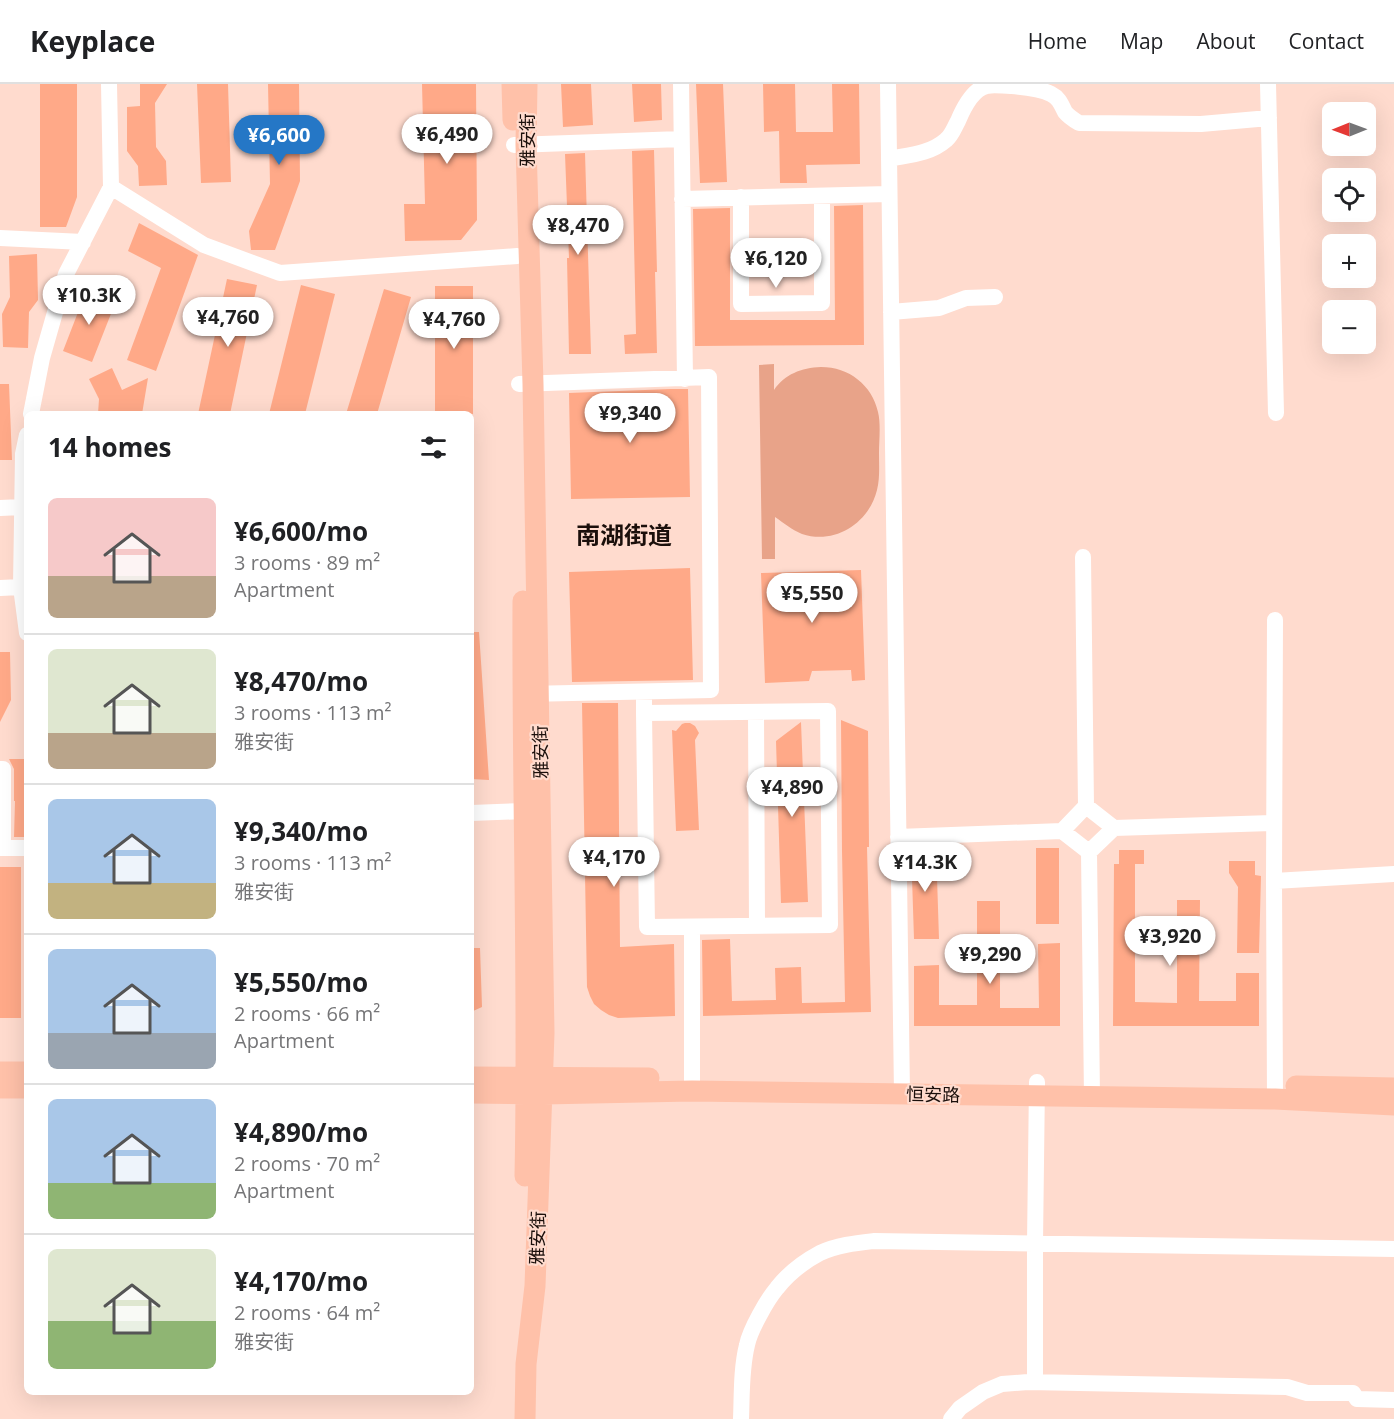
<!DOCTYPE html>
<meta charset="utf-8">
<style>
:root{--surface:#fff;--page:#f2f2f2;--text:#202124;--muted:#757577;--line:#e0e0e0;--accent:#2577c6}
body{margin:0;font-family:"Open Sans","Noto Sans SC",sans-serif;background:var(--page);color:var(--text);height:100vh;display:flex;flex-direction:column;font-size:22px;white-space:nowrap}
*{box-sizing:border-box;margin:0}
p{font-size:20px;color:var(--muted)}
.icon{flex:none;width:33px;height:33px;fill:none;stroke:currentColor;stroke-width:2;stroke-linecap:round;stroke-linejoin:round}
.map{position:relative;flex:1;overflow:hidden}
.panel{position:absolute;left:24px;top:327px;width:450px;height:984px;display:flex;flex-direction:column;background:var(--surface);border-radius:9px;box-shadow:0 6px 24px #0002}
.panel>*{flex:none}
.needle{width:39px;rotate:269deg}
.fabs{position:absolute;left:1322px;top:18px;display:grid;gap:12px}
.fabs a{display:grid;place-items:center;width:54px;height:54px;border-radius:9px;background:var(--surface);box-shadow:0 6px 24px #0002;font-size:30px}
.price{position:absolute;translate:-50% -51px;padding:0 14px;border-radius:21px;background:#fff;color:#222;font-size:20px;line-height:39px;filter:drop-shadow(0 2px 3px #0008)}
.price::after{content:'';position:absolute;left:50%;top:36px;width:18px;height:14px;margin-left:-9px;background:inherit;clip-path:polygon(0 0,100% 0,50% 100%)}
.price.current{background:var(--accent);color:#fff}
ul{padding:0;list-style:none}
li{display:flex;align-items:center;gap:18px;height:150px;padding:0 24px}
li+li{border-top:2px solid var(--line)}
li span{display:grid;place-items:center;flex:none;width:168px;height:120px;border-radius:9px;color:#555}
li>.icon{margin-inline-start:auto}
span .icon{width:72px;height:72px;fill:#fffc;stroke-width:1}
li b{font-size:26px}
h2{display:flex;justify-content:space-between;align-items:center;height:72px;padding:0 24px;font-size:26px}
header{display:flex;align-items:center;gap:36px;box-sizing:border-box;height:84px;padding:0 30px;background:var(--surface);border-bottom:2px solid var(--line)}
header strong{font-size:28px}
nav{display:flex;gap:33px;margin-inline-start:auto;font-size:21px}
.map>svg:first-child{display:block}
</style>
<header>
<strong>Keyplace</strong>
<nav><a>Home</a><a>Map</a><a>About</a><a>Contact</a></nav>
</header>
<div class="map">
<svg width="1394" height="1335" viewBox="0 0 1394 1335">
<rect width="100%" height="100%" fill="#ffdbce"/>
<!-- green -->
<path fill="#e8a389" d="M 774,280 L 774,306 C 785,290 801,284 821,283 C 849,283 872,301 878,328 C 881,340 879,357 879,369 C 879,382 880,394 877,406 C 869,439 835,461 802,450 C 792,446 784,439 775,433 L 775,475 L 762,475 L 759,281 Z"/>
<!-- building -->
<path fill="#ffa988" d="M 40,0 L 77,0 L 77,113 L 66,143 L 40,143 Z
M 140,0 L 167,0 L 155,19 L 156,63 L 166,77 L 167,101 L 139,102 L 138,82 L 127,67 L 127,23 L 140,22 Z
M 197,0 L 228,0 L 231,98 L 201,99 Z
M 268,0 L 299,0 L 300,97 L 275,166 L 251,166 L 249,147 L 270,100 Z
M 422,0 L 476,0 L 477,136 L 461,156 L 405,157 L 404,120 L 425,120 Z
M 561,0 L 591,0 L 593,41 L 563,43 Z
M 632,0 L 661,0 L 662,36 L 634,38 Z
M 696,0 L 723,0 L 727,98 L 700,99 Z
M 763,0 L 795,0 L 796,48 L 833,48 L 832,0 L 859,0 L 860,80 L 806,81 L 807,99 L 780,99 L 779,47 L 764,48 Z
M 654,66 L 657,188 L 655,188 L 657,269 L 625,270 L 624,251 L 636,250 L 632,67 Z
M 585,69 L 591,270 L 569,270 L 567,174 L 569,174 L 565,70 Z
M 863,121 L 864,261 L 695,262 L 693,125 L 730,124 L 730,236 L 835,236 L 834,122 Z
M 139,139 L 198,171 L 156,287 L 127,276 L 161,184 L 128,167 Z
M 37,170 L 38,216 L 29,228 L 28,264 L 3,263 L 2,230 L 10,213 L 9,172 Z
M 227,195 L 257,201 L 230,330 L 198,330 Z
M 301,201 L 335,210 L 305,330 L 269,330 Z
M 435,202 L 473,202 L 473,330 L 435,330 Z
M 87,205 L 116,217 L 92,278 L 63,267 Z
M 384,205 L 411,213 L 377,330 L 346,330 Z
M 112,284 L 122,306 L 148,294 L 142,330 L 98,330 L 99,315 L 89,295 Z
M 0,300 L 9,300 L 12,376 L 0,376 Z
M 670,305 L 688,305 L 690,413 L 571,415 L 569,309 Z
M 690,484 L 693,596 L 572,598 L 569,488 Z
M 861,486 L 865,596 L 852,597 L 851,586 L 812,587 L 809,597 L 765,599 L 761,489 Z
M 471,548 L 479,548 L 489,696 L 471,695 Z
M 0,568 L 10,568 L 11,616 L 0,638 Z
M 582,619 L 618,619 L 620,863 L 674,860 L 675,932 L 618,934 L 609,931 L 601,926 L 594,920 L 590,912 L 587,903 Z
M 841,636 L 868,647 L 869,763 L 867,763 L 871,928 L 703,932 L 702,856 L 730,855 L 732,917 L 776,916 L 775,884 L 801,883 L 802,919 L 845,918 L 842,767 Z
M 801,638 L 808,818 L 781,819 L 776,657 Z
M 685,639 L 690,639 L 695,642 L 699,649 L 695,656 L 699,746 L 676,747 L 672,646 L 676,647 L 682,640 Z
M 9,675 L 27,675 L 27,753 L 14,753 L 15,717 L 14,717 L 14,685 Z
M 936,762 L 939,855 L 914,855 L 911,763 Z
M 1036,764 L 1059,764 L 1059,840 L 1036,840 Z
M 1119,766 L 1144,766 L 1144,780 L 1135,780 L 1135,918 L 1177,919 L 1177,816 L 1200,816 L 1199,917 L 1236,917 L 1236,889 L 1259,889 L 1259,942 L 1113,942 L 1114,780 L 1119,780 Z
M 1229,777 L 1255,777 L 1255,791 L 1261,792 L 1259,869 L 1237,869 L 1238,803 L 1229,789 Z
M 0,783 L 21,783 L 21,934 L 0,934 Z
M 977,817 L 1000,817 L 1000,924 L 1039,924 L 1038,860 L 1060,859 L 1060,942 L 914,942 L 914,882 L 939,881 L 939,921 L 977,921 Z
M 471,864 L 480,864 L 482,923 L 471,928 Z"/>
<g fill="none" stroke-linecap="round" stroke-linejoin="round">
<!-- minor -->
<path stroke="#fff" stroke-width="16" d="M 681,0 L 685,295
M 888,0 L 902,1010
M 1268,0 L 1276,329
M 514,61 L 681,55
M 889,75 C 909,71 930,70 946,56 C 952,51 954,44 958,37 C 963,25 973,5 987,2 C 994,0 1003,2 1010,2 C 1023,3 1039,4 1051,10 C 1059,14 1061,20 1065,28 C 1069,33 1074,36 1079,39 L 1201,40 L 1269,34
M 111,103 L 204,161 L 280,189 L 517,172
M 741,113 L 741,220 L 822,219 L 822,112
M 682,115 L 889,110
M 0,154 L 83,158
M 891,228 L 939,224 L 966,214 L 995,213
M 519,300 L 709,293 L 711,606 L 526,610
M 31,330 L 42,274 L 66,190 L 111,103 L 109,0
M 27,351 L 23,370 L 21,503 L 27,549
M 0,424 L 22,423
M 0,504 L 21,503
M 644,608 L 644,629 L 647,843 L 830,841 L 828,627 L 644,629
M 756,628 L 757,842
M 0,685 L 3,685 L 3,764
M 1086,722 L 1114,744 L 1274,739
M 471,729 L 525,727
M 1062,747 L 1086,722 L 1083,473
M 898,753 L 1062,747 L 1089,768
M 0,764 L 27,764
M 1274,797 L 1394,790
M 692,843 L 692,1007
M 1092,1013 L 1089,768 L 1114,744
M 1275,1015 L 1274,797 L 1275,536
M 1035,1298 L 1035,1159 L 1037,998
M 741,1335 C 742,1311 741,1285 747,1261 C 750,1246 767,1216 777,1204 C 788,1190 805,1177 820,1169 C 837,1161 856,1159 874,1157 L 1394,1165
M 951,1335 L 960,1324 L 983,1308 L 1002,1300 L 1028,1298 L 1287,1303 L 1307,1309 L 1353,1309 L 1357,1315 L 1394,1316"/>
<!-- major -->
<path stroke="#ffc1a9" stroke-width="21" d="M 512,0 L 513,36
M 523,517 C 522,709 529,900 525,1092
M 0,988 L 27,988
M 471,993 L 649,994
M 1296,1002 L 1394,1004
M 0,1004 L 27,1004
M 471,1009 L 543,1010 L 692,1007 L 1275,1015 L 1394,1021
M 525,1335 L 526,1280 L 535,1202 L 544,949 L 533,300 L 526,61 L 527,0"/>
</g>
<g text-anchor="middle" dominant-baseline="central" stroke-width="4.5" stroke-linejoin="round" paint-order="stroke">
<!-- street labels -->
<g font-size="18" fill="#1b0f0b" stroke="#ffdbce">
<text transform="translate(527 56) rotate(-90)">雅安街</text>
<text transform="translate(540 668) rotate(-91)">雅安街</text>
<text transform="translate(933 1010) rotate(1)">恒安路</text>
<text transform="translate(537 1154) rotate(-88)">雅安街</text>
</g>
<!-- district labels -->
<g font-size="24" font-weight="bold" fill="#1b0f0b" stroke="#ffdbce">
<text x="624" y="450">南湖街道</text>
</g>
</g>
</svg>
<div class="fabs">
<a><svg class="needle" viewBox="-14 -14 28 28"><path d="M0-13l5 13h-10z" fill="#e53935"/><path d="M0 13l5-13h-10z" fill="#757577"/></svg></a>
<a><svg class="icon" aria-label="locate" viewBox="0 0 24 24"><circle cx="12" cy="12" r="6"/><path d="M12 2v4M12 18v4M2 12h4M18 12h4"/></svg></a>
<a>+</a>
<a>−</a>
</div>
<b class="price" style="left:447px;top:81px">¥6,490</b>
<b class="price current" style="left:279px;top:82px">¥6,600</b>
<b class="price" style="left:578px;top:172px">¥8,470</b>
<b class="price" style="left:776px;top:205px">¥6,120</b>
<b class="price" style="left:89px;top:242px">¥10.3K</b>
<b class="price" style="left:228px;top:264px">¥4,760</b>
<b class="price" style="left:454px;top:266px">¥4,760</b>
<b class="price" style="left:630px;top:360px">¥9,340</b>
<b class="price" style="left:812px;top:540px">¥5,550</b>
<b class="price" style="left:792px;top:734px">¥4,890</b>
<b class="price" style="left:614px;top:804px">¥4,170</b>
<b class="price" style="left:925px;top:809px">¥14.3K</b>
<b class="price" style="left:1170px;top:883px">¥3,920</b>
<b class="price" style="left:990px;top:901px">¥9,290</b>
<section class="panel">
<h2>14 homes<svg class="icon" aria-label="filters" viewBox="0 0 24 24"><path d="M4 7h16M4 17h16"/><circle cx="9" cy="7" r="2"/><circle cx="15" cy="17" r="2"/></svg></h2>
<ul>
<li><span style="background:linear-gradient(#f6c9c9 65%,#b9a48a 0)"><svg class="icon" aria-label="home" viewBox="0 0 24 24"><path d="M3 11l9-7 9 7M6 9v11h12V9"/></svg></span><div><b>¥6,600/mo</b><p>3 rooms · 89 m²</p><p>Apartment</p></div></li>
<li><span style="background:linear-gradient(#dfe7d0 70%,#b9a48a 0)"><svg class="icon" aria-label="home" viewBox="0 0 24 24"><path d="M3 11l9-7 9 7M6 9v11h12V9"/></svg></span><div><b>¥8,470/mo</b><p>3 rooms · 113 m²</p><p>雅安街</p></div></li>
<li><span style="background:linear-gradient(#a9c7e8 70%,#c2b280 0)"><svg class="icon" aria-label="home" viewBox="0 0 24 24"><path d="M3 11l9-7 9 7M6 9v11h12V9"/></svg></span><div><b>¥9,340/mo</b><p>3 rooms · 113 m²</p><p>雅安街</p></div></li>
<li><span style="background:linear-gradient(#a9c7e8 70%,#9aa5b1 0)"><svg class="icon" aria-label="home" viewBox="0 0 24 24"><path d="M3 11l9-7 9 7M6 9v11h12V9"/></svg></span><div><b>¥5,550/mo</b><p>2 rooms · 66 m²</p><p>Apartment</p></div></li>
<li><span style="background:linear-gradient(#a9c7e8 70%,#8fb573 0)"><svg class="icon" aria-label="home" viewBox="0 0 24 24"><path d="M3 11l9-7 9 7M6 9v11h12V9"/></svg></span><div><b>¥4,890/mo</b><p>2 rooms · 70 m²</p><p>Apartment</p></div></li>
<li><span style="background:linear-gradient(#dfe7d0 60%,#8fb573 0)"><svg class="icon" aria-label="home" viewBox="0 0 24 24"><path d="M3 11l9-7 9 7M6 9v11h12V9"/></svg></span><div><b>¥4,170/mo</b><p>2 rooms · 64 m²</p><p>雅安街</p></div></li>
</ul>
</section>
</div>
